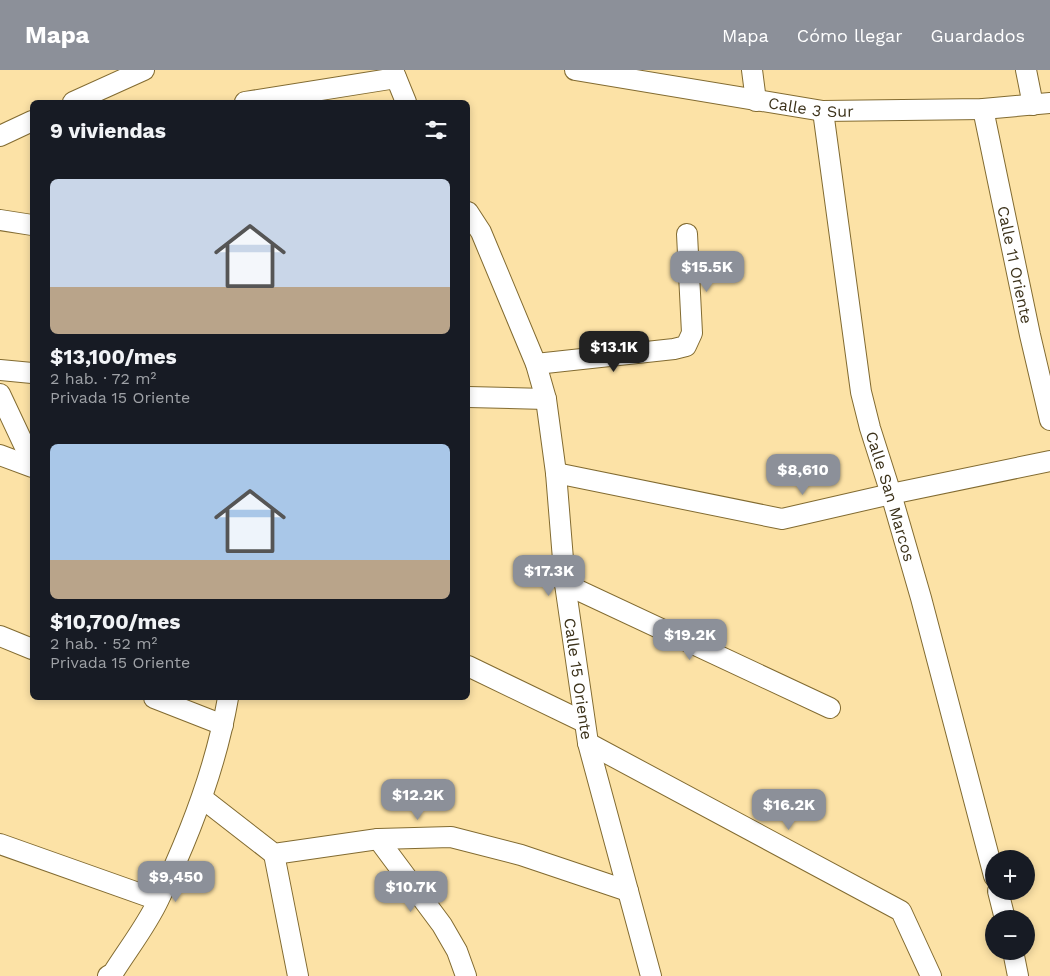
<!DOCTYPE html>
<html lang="es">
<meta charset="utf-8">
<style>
:root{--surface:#171b24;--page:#20242c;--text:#f1f3f6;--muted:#9ea1a6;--accent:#8c9099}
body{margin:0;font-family:"Work Sans",sans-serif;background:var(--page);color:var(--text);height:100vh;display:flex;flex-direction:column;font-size:19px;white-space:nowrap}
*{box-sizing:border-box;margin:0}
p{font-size:16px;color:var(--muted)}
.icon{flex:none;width:28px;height:28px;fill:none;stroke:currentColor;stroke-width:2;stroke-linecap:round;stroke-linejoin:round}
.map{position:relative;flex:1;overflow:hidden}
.details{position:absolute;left:30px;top:30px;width:440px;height:600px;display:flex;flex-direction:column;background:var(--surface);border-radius:8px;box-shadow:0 2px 8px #0003}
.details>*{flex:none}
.buttons{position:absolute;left:985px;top:780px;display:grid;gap:10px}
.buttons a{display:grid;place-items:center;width:50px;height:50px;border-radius:50%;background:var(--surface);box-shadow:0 2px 8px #0003;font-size:25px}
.price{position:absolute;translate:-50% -42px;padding:0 11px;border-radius:10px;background:var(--accent);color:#fff;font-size:16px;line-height:32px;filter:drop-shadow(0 1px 2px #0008)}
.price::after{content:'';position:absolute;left:50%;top:30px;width:15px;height:11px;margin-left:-8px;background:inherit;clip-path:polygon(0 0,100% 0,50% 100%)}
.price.on{background:#222;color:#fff}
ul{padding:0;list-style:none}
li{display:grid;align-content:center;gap:10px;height:265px;padding:0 20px}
li span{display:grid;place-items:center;height:155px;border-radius:8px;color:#555}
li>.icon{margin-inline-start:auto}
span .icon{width:90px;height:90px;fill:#fffc;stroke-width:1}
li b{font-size:21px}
h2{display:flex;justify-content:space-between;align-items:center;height:60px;padding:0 20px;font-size:21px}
header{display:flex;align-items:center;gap:30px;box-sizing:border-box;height:70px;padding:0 25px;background:var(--accent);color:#fff}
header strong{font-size:24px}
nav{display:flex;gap:28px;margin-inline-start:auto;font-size:18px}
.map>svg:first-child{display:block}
</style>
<header>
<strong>Mapa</strong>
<nav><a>Mapa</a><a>Cómo llegar</a><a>Guardados</a></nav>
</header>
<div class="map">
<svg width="1050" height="906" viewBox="0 0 1050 906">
<rect width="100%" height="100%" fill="#fce2a6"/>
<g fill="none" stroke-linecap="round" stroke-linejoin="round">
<defs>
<g id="minor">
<path d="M 393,0 L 406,32"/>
<path id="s1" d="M 575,0 L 823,41 L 983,39 L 1050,33"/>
<path d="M 752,0 L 756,31"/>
<path d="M 1026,0 L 1033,35"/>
<path d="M 73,32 L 144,0"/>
<path d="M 245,32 L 396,8"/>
<path id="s2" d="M 983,39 L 1030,265 L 1050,350"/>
<path id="s3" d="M 823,41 L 861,322 L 870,358 L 891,424 L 921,528 L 994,806"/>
<path d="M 0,66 L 32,51"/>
<path id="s4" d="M 468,142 L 481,162 L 536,294 L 546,329 L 556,403 L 565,514 L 588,673 L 651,906"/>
<path d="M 0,150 L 32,155"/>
<path d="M 536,294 L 674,279 L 686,276 L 692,263 L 687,164"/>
<path d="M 0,300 L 32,303"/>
<path d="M 0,324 L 32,392"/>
<path d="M 468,327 L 546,329"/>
<path d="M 0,385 L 32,397"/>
<path d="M 556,403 L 782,449 L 891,424 L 1050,391"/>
<path d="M 565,514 L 830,638"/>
<path d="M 0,566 L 32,579"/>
<path d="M 468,596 L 584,652"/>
<path d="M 154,628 L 223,655"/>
<path d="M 588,673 L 901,841 L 931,906"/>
<path d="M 202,728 L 274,784 L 378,769 L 451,767 L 521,785 L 628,821"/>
<path d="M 378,769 L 442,855 L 457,881 L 466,906"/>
<path d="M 0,774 L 158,830"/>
<path d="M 274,784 L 298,906"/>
<path d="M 998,821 L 1005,849"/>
<path d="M 1013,881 L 1018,906"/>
<path d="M 108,906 L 113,903 C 128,879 147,855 159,829 C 190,765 216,697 228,628"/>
</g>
</defs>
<!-- minor casing -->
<use href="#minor" stroke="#826b31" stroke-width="22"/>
<!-- minor -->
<use href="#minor" stroke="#fff" stroke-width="20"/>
</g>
<g text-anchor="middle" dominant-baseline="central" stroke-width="4" stroke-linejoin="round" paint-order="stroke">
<!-- street labels -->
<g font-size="16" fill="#3c321a" stroke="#fff">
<text stroke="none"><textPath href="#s1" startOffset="239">Calle 3 Sur</textPath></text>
<text stroke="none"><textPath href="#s2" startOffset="159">Calle 11 Oriente</textPath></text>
<text stroke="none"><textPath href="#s3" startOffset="392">Calle San Marcos</textPath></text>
<text stroke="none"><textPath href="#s4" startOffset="485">Calle 15 Oriente</textPath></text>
</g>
</g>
</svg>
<div class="buttons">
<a>+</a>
<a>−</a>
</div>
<b class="price" style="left:707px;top:223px">$15.5K</b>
<b class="price on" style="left:614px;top:303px">$13.1K</b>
<b class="price" style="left:803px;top:426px">$8,610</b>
<b class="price" style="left:549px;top:527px">$17.3K</b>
<b class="price" style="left:690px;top:591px">$19.2K</b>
<b class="price" style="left:418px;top:751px">$12.2K</b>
<b class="price" style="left:789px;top:761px">$16.2K</b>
<b class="price" style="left:176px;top:833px">$9,450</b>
<b class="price" style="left:411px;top:843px">$10.7K</b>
<section class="details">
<h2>9 viviendas<svg class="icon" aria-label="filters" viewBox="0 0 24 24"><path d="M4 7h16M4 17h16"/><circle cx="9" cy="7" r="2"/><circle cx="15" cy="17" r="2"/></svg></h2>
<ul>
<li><span style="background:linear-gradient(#c9d6e8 70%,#b9a48a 0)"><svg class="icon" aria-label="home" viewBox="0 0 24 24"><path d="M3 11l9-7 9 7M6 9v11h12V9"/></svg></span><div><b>$13,100/mes</b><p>2 hab. · 72 m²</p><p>Privada 15 Oriente</p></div></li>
<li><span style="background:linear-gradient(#a9c7e8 75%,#b9a48a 0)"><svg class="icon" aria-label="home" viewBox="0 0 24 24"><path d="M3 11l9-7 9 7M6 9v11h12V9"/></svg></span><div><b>$10,700/mes</b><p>2 hab. · 52 m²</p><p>Privada 15 Oriente</p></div></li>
</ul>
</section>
</div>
